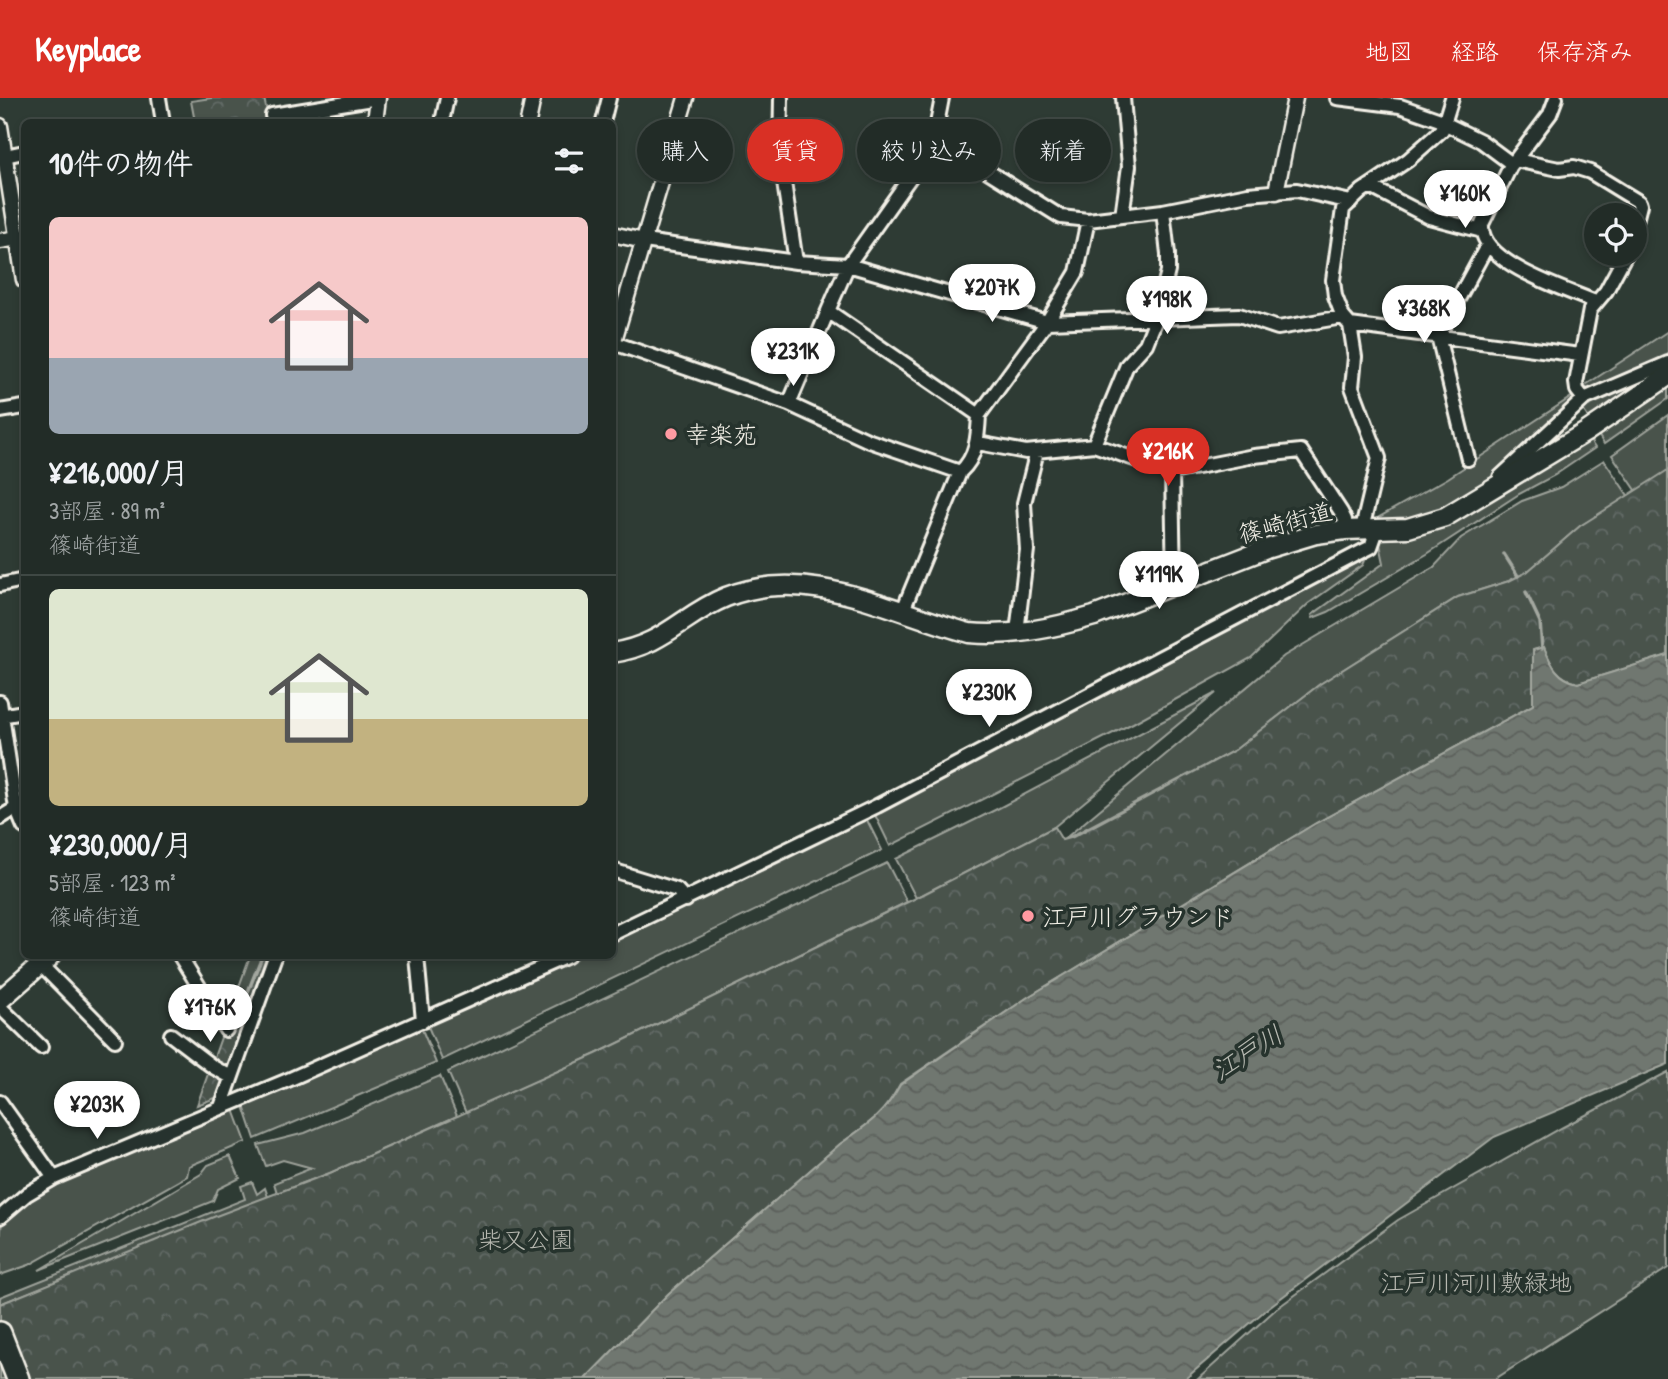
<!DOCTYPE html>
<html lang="ja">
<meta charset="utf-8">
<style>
:root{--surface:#222c27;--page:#2a342f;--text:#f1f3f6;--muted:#a2a7a7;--line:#3f4844;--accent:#d93025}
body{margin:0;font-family:"Patrick Hand","Klee One",sans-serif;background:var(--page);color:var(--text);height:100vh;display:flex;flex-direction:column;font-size:26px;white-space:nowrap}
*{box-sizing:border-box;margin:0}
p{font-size:23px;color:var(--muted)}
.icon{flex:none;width:38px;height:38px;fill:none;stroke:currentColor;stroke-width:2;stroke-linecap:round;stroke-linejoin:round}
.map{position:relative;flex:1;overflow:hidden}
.side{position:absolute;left:21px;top:21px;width:595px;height:840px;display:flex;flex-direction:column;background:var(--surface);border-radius:10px;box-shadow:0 4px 10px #0003,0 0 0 2px var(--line)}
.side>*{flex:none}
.banner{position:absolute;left:637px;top:21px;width:665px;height:63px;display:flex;gap:14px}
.buttons{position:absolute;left:1584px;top:105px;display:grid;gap:14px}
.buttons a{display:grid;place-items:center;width:63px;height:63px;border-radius:50%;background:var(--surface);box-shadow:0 4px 10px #0003,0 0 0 2px var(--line);font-size:35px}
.price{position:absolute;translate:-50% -60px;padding:0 16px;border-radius:24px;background:#fff;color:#222;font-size:23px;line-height:46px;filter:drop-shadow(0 2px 4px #0008)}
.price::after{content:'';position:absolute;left:50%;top:42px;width:21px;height:16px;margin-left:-10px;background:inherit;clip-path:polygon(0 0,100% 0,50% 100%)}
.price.selected{background:var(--accent);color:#fff}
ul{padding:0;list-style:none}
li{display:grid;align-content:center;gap:14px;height:371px;padding:0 28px}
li+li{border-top:2px solid var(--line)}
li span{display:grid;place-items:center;height:217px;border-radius:10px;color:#555}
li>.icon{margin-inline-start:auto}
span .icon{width:126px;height:126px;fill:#fffc;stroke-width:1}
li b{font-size:30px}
h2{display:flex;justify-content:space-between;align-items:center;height:84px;padding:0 28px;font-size:30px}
.pill{padding:0 24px;border-radius:32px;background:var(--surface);box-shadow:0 4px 10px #0003,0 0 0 2px var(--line);font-size:24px;line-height:63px}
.pill.selected{background:var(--accent);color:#fff}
header{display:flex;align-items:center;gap:42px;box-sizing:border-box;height:98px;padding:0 35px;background:var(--accent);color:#fff}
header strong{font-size:33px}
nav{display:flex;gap:38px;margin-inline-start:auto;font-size:24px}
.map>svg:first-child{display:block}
</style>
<header>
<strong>Keyplace</strong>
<nav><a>地図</a><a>経路</a><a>保存済み</a></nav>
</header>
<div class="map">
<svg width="1668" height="1281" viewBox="0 0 1668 1281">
<defs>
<pattern id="park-crowns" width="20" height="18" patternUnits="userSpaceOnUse" patternTransform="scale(1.75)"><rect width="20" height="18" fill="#48524c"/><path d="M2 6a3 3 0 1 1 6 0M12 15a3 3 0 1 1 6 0" fill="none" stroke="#636b66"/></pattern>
<pattern id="water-waves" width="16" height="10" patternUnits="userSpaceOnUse" patternTransform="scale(1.75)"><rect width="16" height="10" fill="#6f7770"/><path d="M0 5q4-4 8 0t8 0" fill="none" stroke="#5c605b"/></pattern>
</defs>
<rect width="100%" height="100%" fill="#2e3b34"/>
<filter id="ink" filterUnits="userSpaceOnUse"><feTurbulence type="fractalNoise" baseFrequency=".0143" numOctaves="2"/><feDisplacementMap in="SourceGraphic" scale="14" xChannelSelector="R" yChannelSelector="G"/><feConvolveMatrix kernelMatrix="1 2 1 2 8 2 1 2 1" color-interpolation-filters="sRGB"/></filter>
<g filter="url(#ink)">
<!-- grass -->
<path fill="#48524c" stroke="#9ea29a" stroke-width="2" d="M 1668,233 L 1668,261 L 1589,292 L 1584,288 Z
M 1668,270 L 1590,322 L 1581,309 Z
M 1668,286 L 1668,301 L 1604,346 L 1597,335 Z
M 1573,298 L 1571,308 C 1525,351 1476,409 1411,423 C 1400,425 1385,423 1374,422 L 1448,380 Z
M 1668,317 L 1668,372 L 1638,393 L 1636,392 L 1612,357 Z
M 1589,341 L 1595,350 L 1555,377 L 1519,396 L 1427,456 L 1328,514 L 1313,520 L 1312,517 L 1384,465 L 1380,446 L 1383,441 L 1423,435 L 1445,428 Z
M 1604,362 L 1629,399 L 1580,428 L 1527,474 L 1509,483 L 1458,499 L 1320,586 L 1235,652 L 1062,743 L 1284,558 L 1434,469 L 1461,440 L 1522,403 L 1561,389 Z
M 1366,460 L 1363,467 L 1308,506 L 1251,560 L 1133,625 L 890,748 L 874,715 L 1047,627 L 1252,517 Z
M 1216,595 L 1054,729 L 916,800 L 896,761 L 999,710 Z
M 865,718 L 882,752 L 442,962 L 427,926 L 579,858 L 612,858 L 613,841 Z
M 887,765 L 907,804 L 596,956 L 466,1015 L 448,974 Z
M 421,929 L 436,965 L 255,1041 L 243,1005 Z
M 440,978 L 457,1018 L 330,1075 L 277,1095 L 274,1085 L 312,1070 L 283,1062 L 266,1068 L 258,1047 L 305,1035 Z
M 233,1009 L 246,1044 L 189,1068 L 187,1078 L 29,1167 L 0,1177 C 0,1164 0,1134 2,1124 C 22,1089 188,1028 233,1009 Z
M 230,1058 L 240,1080 L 218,1091 L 213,1103 L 39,1172 L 201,1076 L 208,1067 Z
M 252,1084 L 257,1096 L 265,1090 L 268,1099 L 0,1206 L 0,1199 L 245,1101 L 241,1088 Z"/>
<!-- park -->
<path fill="url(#park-crowns)" stroke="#9ea29a" stroke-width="2" d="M 211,0 L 264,0 L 269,24 L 195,24 L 191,3 Z
M 1668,372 L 1668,557 L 1578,585 C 1558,581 1551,567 1544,549 L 1534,552 L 1533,607 L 1316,725 L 1028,899 L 900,986 C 884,1017 867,1027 840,1046 L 668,1196 L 585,1281 L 0,1281 L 0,1206 L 216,1118 L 330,1075 L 596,956 L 916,800 L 1054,729 L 1062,742 L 1073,739 L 1235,652 L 1320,586 L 1458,499 L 1509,483 L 1527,474 L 1580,428 Z
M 250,858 L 266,858 L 218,999 L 197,1007 Z
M 1668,974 L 1668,1170 L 1495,1281 L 1198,1281 L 1276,1211 L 1398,1122 L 1563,1029 Z"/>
<!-- water -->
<path fill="url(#water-waves)" stroke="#a4a8a0" stroke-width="2" d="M 1544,549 C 1551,567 1558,581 1578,585 L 1668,557 L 1668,966 L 1494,1039 L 1269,1209 L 1185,1281 L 585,1281 L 668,1196 L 840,1046 C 867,1027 884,1017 900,987 L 1028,899 L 1316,725 L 1533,607 L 1533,552 Z"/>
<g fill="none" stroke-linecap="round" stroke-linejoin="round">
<!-- stream -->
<path stroke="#a4a8a0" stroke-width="3.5" d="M 1504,456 L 1518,478
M 1526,494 L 1540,524 L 1542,551
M 244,904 L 262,858"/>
<defs>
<path id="minor" d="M 159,0 L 163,24
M 781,0 L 780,58 L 796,164
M 1337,0 L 1400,8 L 1446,24
M 1556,0 L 1550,16 L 1510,69 L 1482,126 C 1478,165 1566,191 1595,204
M 273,24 L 272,17 L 378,0
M 442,24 L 447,0
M 603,24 L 609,0
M 1446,26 L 1481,43 L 1512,66
M 933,47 L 956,60 L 970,62 L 1061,119 L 1088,122 L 1163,113 L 1248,96 L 1297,92 L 1351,104
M 5,58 L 24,54
M 1515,62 L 1559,71 L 1574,69 L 1590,74 L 1639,104 L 1640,107 L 1634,131
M 1369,88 L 1429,119 L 1482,133
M 1122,118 L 1129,68 L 1123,0
M 644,143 L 796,164 L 848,167 L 1047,224 L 1239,217 L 1278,230 L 1343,219
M 1350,227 L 1580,257
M 614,245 L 789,306 L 867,342 L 960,374
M 1584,301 L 1577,292 L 1576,285 L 1590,212 L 1606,193 L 1626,156
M 789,306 L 828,213
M 0,313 L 24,309
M 979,317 L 1047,224 L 1077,174 L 1088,122
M 978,345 L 1026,354 L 1094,347 L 1172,374 L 1254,358 L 1301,353 L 1341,414 L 1345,422 L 1345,432
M 1094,347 L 1127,267 L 1146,246 L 1156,221 L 1168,173 L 1168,156 L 1163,113
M 1468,361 L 1438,238 L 1488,146
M 1172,374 L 1174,487
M 1500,379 L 1584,301 L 1668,265
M 1362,431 L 1379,360 L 1352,289 L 1355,259 L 1350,227 L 1343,219 L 1335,198 L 1333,182 L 1343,111 L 1362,93 L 1408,62 L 1442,32 L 1452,0
M 0,487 L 24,482
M 903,512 C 922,466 941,420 960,374 C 977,359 978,338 979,317 L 828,213 L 848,167 L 933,47 L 942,0
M 1017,534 L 1027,452 L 1024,405 L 1037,353
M 0,604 L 16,710 L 24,729
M 0,618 L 24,614
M 0,720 L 24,705
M 612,772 L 677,792 L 686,802
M 612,836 L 877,708 L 1363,453 L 1371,449 L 1377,432
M 180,858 L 226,932
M 417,858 L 423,923
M 40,866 L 115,942
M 0,909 L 41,949
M 171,937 L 213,969 L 231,979
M 0,1004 L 54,1080
M 221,1009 L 275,858
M 0,1119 L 27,1096 L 54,1080 L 288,982 L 567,858"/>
<path id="tertiary" d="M 375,24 L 378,0
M 528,24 L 533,0
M 0,28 L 24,182
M 1276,94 L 1295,0
M 612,136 L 644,143
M 0,143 L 24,139
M 612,249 L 686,0"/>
<path id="secondary" d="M 612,555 C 665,547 682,517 726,499 C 809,466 891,514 969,535 C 1012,539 1053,530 1094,518 L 1266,451 L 1316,436 L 1345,432 L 1408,430 L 1445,419 L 1586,334 L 1668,278
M 0,902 L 50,858"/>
<path id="motorway" d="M 0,1235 L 18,1281"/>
</defs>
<!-- minor casing -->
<use href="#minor" stroke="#f4f1e8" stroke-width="18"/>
<!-- tertiary casing -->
<use href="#tertiary" stroke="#f4f1e8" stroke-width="19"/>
<!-- secondary casing -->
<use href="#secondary" stroke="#f4f1e8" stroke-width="23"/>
<!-- motorway casing -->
<use href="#motorway" stroke="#f4f1e8" stroke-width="26"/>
<!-- minor -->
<use href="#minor" stroke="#26332d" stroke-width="12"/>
<!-- tertiary -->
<use href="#tertiary" stroke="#26332d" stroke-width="14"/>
<!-- secondary -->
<use href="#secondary" stroke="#26332d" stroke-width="18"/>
<!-- motorway -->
<use href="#motorway" stroke="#26332d" stroke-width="21"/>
</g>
</g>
<!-- markers -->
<g fill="#ff9aa2" stroke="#26332d" stroke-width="2.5">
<circle cx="671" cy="336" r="7"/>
<circle cx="1028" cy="818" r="7"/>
</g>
<g text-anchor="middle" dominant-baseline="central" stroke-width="7" stroke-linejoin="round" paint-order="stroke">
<!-- poi labels -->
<g font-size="24" fill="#f4f1e8" stroke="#26332d" text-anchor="start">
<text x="685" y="336">幸楽苑</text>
<text x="1042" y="818">江戸川グラウンド</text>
</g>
<!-- street labels -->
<g font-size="24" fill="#f4f1e8" stroke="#26332d">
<text transform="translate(1285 424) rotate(-15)">篠崎街道</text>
</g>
<!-- park labels -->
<g font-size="24" fill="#b8b9b1" stroke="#26332d">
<text x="526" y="1141">柴又公園</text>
<text x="1476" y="1184">江戸川河川敷緑地</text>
</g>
<!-- water labels -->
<g font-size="26" font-style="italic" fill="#b8bab2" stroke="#26332d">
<text transform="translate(1247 954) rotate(-32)">江戸川</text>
</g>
</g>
</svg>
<div class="buttons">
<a><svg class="icon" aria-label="locate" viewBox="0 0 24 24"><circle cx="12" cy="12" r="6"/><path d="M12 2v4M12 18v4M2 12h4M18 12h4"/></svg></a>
</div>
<b class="price" style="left:1465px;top:132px">¥160K</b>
<b class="price" style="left:992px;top:226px">¥207K</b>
<b class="price" style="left:1167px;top:238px">¥198K</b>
<b class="price" style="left:1424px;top:247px">¥368K</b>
<b class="price" style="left:793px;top:290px">¥231K</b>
<b class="price selected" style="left:1168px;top:390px">¥216K</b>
<b class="price" style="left:1159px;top:513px">¥119K</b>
<b class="price" style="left:989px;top:631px">¥230K</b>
<b class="price" style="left:210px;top:946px">¥176K</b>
<b class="price" style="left:97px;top:1043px">¥203K</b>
<div class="banner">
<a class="pill">購入</a>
<a class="pill selected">賃貸</a>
<a class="pill">絞り込み</a>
<a class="pill">新着</a>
</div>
<section class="side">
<h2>10件の物件<svg class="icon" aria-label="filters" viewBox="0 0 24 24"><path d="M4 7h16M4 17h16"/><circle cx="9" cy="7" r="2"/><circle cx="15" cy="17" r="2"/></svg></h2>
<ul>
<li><span style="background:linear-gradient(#f6c9c9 65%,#9aa5b1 0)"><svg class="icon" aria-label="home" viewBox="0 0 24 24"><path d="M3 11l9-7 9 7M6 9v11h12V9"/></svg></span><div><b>¥216,000/月</b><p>3部屋 · 89 m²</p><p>篠崎街道</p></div></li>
<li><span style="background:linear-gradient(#dfe7d0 60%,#c2b280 0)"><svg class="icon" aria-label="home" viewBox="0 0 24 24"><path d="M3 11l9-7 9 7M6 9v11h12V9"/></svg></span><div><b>¥230,000/月</b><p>5部屋 · 123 m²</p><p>篠崎街道</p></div></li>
</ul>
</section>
</div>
